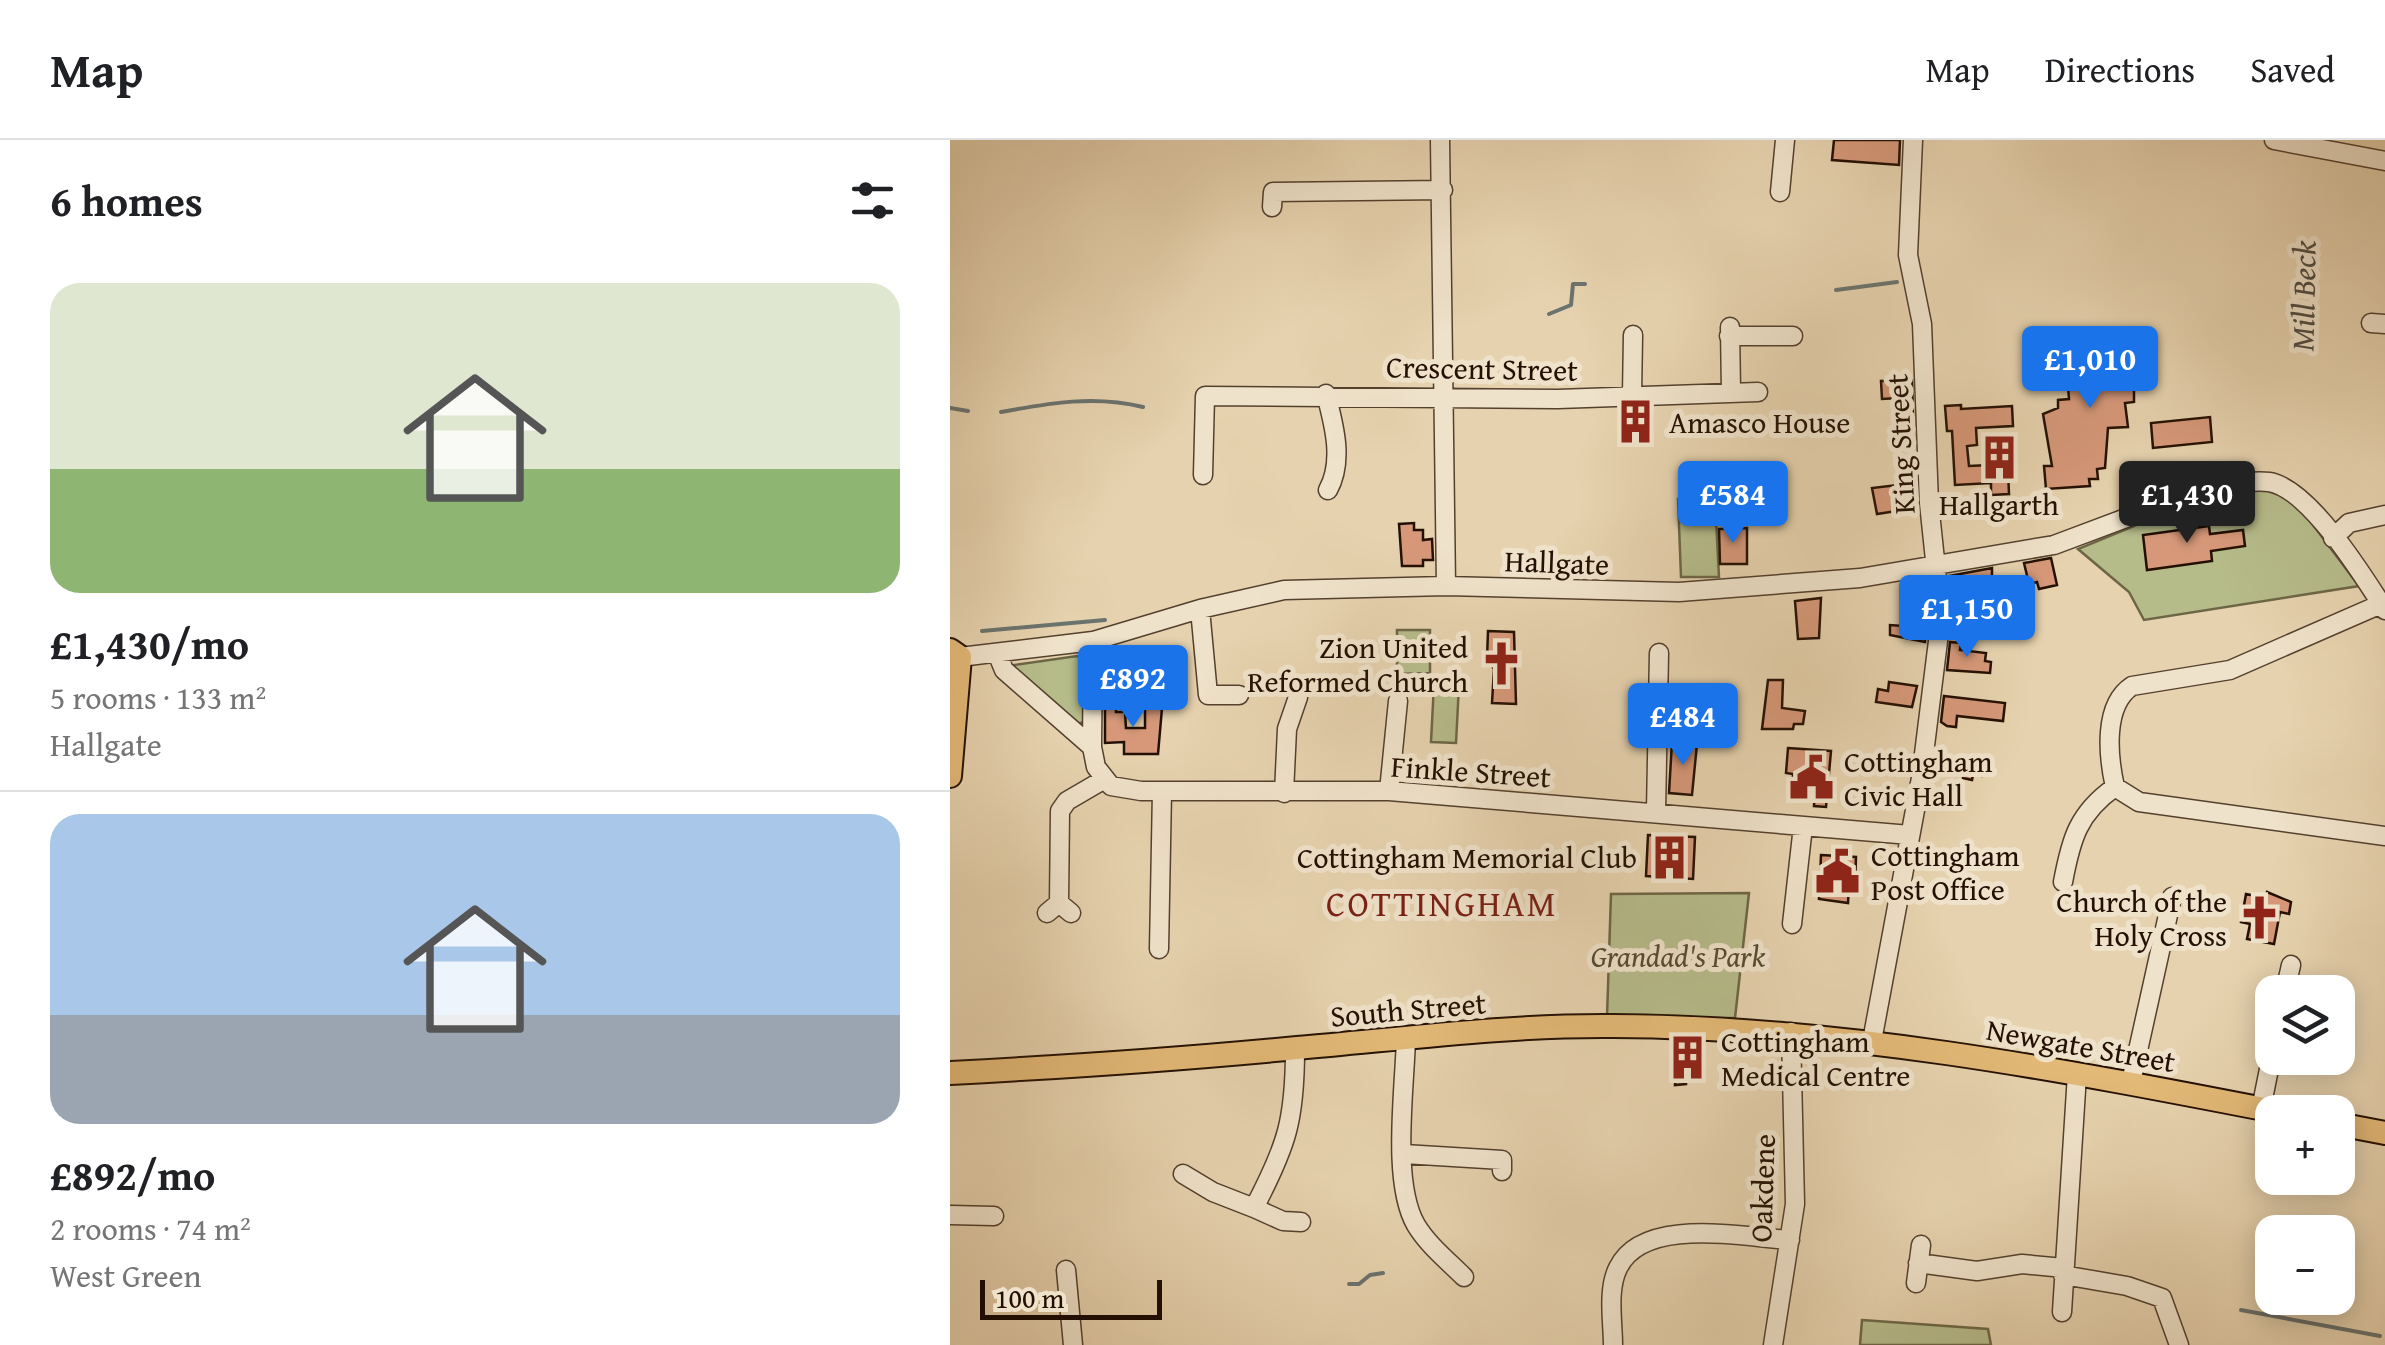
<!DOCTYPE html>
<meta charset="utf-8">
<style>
:root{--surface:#fff;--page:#f6f6f6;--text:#202124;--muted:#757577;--line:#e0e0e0;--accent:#1a73e8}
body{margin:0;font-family:"Gentium Book Plus",serif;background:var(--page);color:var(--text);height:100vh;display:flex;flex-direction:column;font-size:38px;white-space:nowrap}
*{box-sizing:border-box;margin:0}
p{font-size:32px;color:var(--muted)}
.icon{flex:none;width:55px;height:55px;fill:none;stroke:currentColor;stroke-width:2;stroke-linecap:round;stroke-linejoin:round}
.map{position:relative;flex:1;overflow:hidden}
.details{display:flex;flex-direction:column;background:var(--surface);width:950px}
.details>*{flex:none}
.controls{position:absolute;left:1305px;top:835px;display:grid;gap:20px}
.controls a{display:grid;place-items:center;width:100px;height:100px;border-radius:20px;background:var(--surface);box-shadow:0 5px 25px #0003;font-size:50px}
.scale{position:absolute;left:30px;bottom:25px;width:182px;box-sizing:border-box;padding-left:10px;border:5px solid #241003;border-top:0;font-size:28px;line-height:35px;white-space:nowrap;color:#241003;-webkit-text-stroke:8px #efe2ca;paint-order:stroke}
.price{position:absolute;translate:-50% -85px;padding:0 22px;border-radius:10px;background:var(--accent);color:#fff;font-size:32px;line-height:65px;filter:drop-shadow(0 2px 5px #0008)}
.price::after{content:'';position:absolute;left:50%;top:60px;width:30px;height:22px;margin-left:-15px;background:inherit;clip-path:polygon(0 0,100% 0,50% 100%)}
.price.on{background:#222;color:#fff}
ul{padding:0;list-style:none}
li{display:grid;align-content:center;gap:20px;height:530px;padding:0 50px}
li+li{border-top:2px solid var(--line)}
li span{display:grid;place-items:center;height:310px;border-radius:30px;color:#555}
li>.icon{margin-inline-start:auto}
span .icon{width:180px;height:180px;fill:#fffc;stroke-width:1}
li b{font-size:42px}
h2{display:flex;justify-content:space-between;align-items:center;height:120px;padding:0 50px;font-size:42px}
header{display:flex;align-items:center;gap:60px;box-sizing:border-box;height:140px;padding:0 50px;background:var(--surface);border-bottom:2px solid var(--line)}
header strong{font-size:48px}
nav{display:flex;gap:55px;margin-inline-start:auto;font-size:35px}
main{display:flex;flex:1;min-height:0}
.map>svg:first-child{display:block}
</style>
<header>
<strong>Map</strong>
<nav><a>Map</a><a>Directions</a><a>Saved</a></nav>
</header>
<main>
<section class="details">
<h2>6 homes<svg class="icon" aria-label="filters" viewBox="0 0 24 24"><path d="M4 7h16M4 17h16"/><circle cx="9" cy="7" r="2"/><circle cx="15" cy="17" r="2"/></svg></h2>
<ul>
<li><span style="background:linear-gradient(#dfe7d0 60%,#8fb573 0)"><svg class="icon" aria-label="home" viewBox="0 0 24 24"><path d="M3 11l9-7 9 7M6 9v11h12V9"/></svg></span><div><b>£1,430/mo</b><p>5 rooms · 133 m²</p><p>Hallgate</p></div></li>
<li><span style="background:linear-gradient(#a9c7e8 65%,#9aa5b1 0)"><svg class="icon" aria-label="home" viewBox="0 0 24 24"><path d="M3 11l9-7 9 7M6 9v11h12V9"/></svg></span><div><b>£892/mo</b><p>2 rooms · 74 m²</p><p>West Green</p></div></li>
</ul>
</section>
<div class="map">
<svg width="1435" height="1205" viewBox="0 0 1435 1205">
<rect width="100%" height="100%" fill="#e6d2ae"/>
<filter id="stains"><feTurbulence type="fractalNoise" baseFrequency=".002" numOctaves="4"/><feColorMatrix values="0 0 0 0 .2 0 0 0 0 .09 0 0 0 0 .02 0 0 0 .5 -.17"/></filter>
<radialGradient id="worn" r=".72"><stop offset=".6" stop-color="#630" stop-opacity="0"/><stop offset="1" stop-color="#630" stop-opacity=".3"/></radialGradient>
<!-- green -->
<path fill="#b6bb8a" stroke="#6d6646" stroke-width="2.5" d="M 1324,349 L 1348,365 L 1409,446 L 1194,480 L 1179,452 L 1128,409 L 1267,352 Z
M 728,359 L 765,360 L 769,437 L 731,437 Z
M 447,490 L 480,490 L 480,533 L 447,534 Z
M 127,516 L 135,519 L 137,581 L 127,584 L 64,529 L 64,525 Z
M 484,544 L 509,545 L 506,603 L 481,602 Z
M 799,753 L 785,878 L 657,877 L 661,754 Z
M 912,1180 L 1038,1189 L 1041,1205 L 910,1205 Z"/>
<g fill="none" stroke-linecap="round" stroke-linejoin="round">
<!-- stream -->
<path stroke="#6b736e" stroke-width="4" d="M 886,150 L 947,142
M 599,174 L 621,165 L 623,144 L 635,144
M 0,268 L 18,271
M 51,272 C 100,263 144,255 193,267
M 32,491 L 155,480
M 399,1144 L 409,1144 L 420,1135 L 433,1133
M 1291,1170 L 1430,1196"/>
</g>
<!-- building -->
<path fill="#d69879" stroke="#241003" stroke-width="2.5" d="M 884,0 L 950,0 L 949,25 L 882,20 Z
M 1162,202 L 1162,205 L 1190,203 L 1193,242 L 1184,242 L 1184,262 L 1175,263 L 1178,287 L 1158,288 L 1155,328 L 1147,329 L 1148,339 L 1139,339 L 1140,346 L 1096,349 L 1094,326 L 1102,326 L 1093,274 L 1108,268 L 1108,260 L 1119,259 L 1115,210 Z
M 962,240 L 963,275 L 951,275 L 950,258 L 932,259 L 931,241 Z
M 1011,265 L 1011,269 L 1062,266 L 1063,286 L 1026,288 L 1027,305 L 1017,306 L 1019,326 L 1040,325 L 1039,308 L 1057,307 L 1059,354 L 1041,355 L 1041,343 L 1005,345 L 1002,291 L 997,291 L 995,266 Z
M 702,273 L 702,289 L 670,290 L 669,274 Z
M 1260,277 L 1262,302 L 1203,308 L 1201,283 Z
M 956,344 L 966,348 L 966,357 L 952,358 L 953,370 L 927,374 L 922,348 Z
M 464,383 L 464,390 L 473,390 L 473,400 L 482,399 L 483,420 L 473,420 L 473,426 L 452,426 L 449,384 Z
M 1259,386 L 1260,394 L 1293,390 L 1295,406 L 1261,411 L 1262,421 L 1197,430 L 1193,395 Z
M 797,388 L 797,424 L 770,424 L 769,389 Z
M 1101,418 L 1107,445 L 1089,449 L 1087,442 L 1079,444 L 1074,423 Z
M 1042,428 L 1042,462 L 1047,463 L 1044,494 L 1022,493 L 1023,484 L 1003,482 L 999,436 Z
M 871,458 L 869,498 L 848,499 L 845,461 Z
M 970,463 L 977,464 L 975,502 L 940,495 L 940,485 L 968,487 Z
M 538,491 L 564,492 L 566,564 L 542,563 L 544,529 L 537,519 Z
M 1000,502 L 1011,503 L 1010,510 L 1036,513 L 1035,521 L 1041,522 L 1040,533 L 997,530 Z
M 818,540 L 833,540 L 832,568 L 855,571 L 853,584 L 844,584 L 843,589 L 812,589 Z
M 939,542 L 967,546 L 962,567 L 926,562 L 928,549 L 938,551 Z
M 994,556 L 1055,563 L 1053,581 L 1007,576 L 1006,587 L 997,586 L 991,582 Z
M 155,559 L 166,559 L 166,572 L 175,572 L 176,588 L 195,588 L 195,568 L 212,568 L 208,614 L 174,614 L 174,602 L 155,603 Z
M 722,602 L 747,604 L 742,655 L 719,653 Z
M 838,608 L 881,611 L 876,667 L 864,666 L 865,651 L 842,649 L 843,634 L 836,633 Z
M 986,616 L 1034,628 L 1032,636 L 1023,635 L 1022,640 L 1013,638 L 1014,634 L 985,630 Z
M 698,695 L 745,697 L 743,739 L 696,736 Z
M 871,715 L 906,717 L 905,747 L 899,746 L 898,763 L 869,759 Z
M 1317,752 L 1341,762 L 1339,774 L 1330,772 L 1324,804 L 1297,799 L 1300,784 L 1291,782 L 1296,754 L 1316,758 Z
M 727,909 L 749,909 L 749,927 L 737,927 L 736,944 L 725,945 Z"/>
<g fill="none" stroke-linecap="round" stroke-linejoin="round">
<defs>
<path id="minor" d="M 490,0 L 496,446
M 1324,0 L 1435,21
M 830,52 L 835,0
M 322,67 L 323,52 L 493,50
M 1421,183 L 1435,184
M 780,187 L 781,252
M 779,196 L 843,196
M 376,254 C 384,285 394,321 378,350
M 682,255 L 683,195
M 253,335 L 255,256 L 608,259 L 808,252
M 1383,398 L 1399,383 L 1435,375
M 250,469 L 258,555 L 289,555
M 47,513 L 54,530 L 142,607 L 146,627 L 161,646 L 191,651 L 439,651 L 960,695
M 10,517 L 143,501 L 250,469 L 334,450 L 496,446 L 729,452 L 910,438 L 1104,405 L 1264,345 C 1281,344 1302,340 1319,342 C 1359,348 1414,437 1435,470
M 708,557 L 752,559
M 142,607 L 143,501
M 1165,647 C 1158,616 1153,565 1182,546 L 1280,530 L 1431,464
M 439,651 L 448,561
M 334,653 L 337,589 L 348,557
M 706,672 L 709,513
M 1113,742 C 1121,699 1128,673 1165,647 L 1189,662 L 1435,696
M 109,763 L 110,671 L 117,661 L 153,640
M 97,773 L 109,763 L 121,773
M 842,784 L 853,686
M 209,809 L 212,651
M 1335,852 L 1341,825
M 456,897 C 455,947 441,1042 466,1085 C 478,1105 498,1121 514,1137
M 922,901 L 971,638 L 991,477 L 979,363 L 972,184 L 958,115 L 963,0
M 1181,942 L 1222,757
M 1311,969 L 1322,914
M 454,1014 L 552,1020 L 552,1031
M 233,1034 L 263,1052 L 304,1068 C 337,1005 345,980 345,909
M 304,1068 L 333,1081 L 351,1082
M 0,1075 L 44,1076
M 968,1123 L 1027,1131 L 1072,1124 L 1114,1128
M 116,1130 L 123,1205
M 1113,1135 L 1177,1146 L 1212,1158 L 1229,1205
M 966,1143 L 971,1105
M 1112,1172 L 1127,934
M 663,1205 C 663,1182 657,1150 668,1128 C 693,1076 792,1097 840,1100
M 823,1205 L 845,1064 L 841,892"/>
<path id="major" d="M 0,510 L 10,517 L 0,636
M 0,933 C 115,927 232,919 347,908 C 452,899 557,885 663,886 C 889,887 1108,929 1329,972
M 1388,984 L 1435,993"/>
</defs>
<!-- minor casing -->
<use href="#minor" stroke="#54402e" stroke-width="21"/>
<!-- major casing -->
<use href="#major" stroke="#241003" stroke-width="26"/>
<!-- minor -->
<use href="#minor" stroke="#efe2ca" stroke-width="18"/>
<!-- major -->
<use href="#major" stroke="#e3b977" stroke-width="22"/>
</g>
<!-- icons -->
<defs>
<symbol id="building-bare" viewBox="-9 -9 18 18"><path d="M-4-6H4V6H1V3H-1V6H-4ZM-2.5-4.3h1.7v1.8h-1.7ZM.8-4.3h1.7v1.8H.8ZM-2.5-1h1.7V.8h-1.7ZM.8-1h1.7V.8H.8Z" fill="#8f2418" stroke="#efe2ca" stroke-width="2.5" paint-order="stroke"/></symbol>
<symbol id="church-bare" viewBox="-9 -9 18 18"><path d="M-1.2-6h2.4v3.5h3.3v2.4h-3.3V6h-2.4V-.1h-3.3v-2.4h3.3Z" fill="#8f2418" stroke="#efe2ca" stroke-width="2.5" paint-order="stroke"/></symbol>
<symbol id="civic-bare" viewBox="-9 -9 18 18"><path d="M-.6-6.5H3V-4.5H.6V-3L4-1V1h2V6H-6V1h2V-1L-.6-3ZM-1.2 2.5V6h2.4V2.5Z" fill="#8f2418" stroke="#efe2ca" stroke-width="2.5" paint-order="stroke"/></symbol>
</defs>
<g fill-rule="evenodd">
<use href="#building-bare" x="654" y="250" width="63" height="63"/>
<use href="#building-bare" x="1018" y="286" width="63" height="63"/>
<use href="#church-bare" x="520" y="492" width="63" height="63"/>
<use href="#civic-bare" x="830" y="606" width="63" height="63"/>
<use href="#building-bare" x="688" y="686" width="63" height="63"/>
<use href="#civic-bare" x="856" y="700" width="63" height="63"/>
<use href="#church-bare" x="1278" y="746" width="63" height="63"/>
<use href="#building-bare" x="706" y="886" width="63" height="63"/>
</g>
<g text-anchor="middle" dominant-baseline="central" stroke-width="10" stroke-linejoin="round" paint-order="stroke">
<!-- street labels -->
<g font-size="30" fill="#241003" stroke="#efe2ca">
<text transform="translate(532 228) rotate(1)">Crescent Street</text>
<text transform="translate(950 304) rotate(-93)">King Street</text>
<text transform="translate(607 422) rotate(2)">Hallgate</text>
<text transform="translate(521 631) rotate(4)">Finkle Street</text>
<text transform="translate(458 869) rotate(-5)">South Street</text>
<text transform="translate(1131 905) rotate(10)">Newgate Street</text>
<text transform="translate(812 1048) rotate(-88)">Oakdene</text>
</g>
<!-- poi labels -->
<g font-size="30" fill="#241003" stroke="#efe2ca" text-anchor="start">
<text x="719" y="282">Amasco House</text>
<text x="1049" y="364" text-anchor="middle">Hallgarth</text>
<text x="518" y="507" text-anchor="end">Zion United<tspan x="518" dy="34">Reformed Church</tspan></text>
<text x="894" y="621">Cottingham<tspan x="894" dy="34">Civic Hall</tspan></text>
<text x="921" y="715">Cottingham<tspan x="921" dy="34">Post Office</tspan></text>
<text x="687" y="717" text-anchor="end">Cottingham Memorial Club</text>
<text x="1277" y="761" text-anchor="end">Church of the<tspan x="1277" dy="34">Holy Cross</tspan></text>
<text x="771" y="901">Cottingham<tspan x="771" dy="34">Medical Centre</tspan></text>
</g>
<!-- park labels -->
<g font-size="30" font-style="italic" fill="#574c32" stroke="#efe2ca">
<text x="728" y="816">Grandad's Park</text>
</g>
<!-- water labels -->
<g font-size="32" font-style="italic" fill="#4e4a42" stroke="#efe2ca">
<text transform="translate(1353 156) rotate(-89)">Mill Beck</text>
</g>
<!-- quarter labels -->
<g font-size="35" letter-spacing="2.5" fill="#7a1f14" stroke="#efe2ca">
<text x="492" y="763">COTTINGHAM</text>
</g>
</g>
<rect width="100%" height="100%" filter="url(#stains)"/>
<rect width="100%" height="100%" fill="url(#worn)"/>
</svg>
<div class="controls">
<a><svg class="icon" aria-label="layers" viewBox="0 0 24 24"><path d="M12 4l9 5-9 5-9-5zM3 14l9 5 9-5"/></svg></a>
<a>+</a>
<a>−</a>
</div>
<div class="scale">100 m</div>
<b class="price" style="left:1140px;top:271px">£1,010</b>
<b class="price" style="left:783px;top:406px">£584</b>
<b class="price on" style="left:1237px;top:406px">£1,430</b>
<b class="price" style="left:1017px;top:520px">£1,150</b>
<b class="price" style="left:183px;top:590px">£892</b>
<b class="price" style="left:733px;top:628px">£484</b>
</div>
</main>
